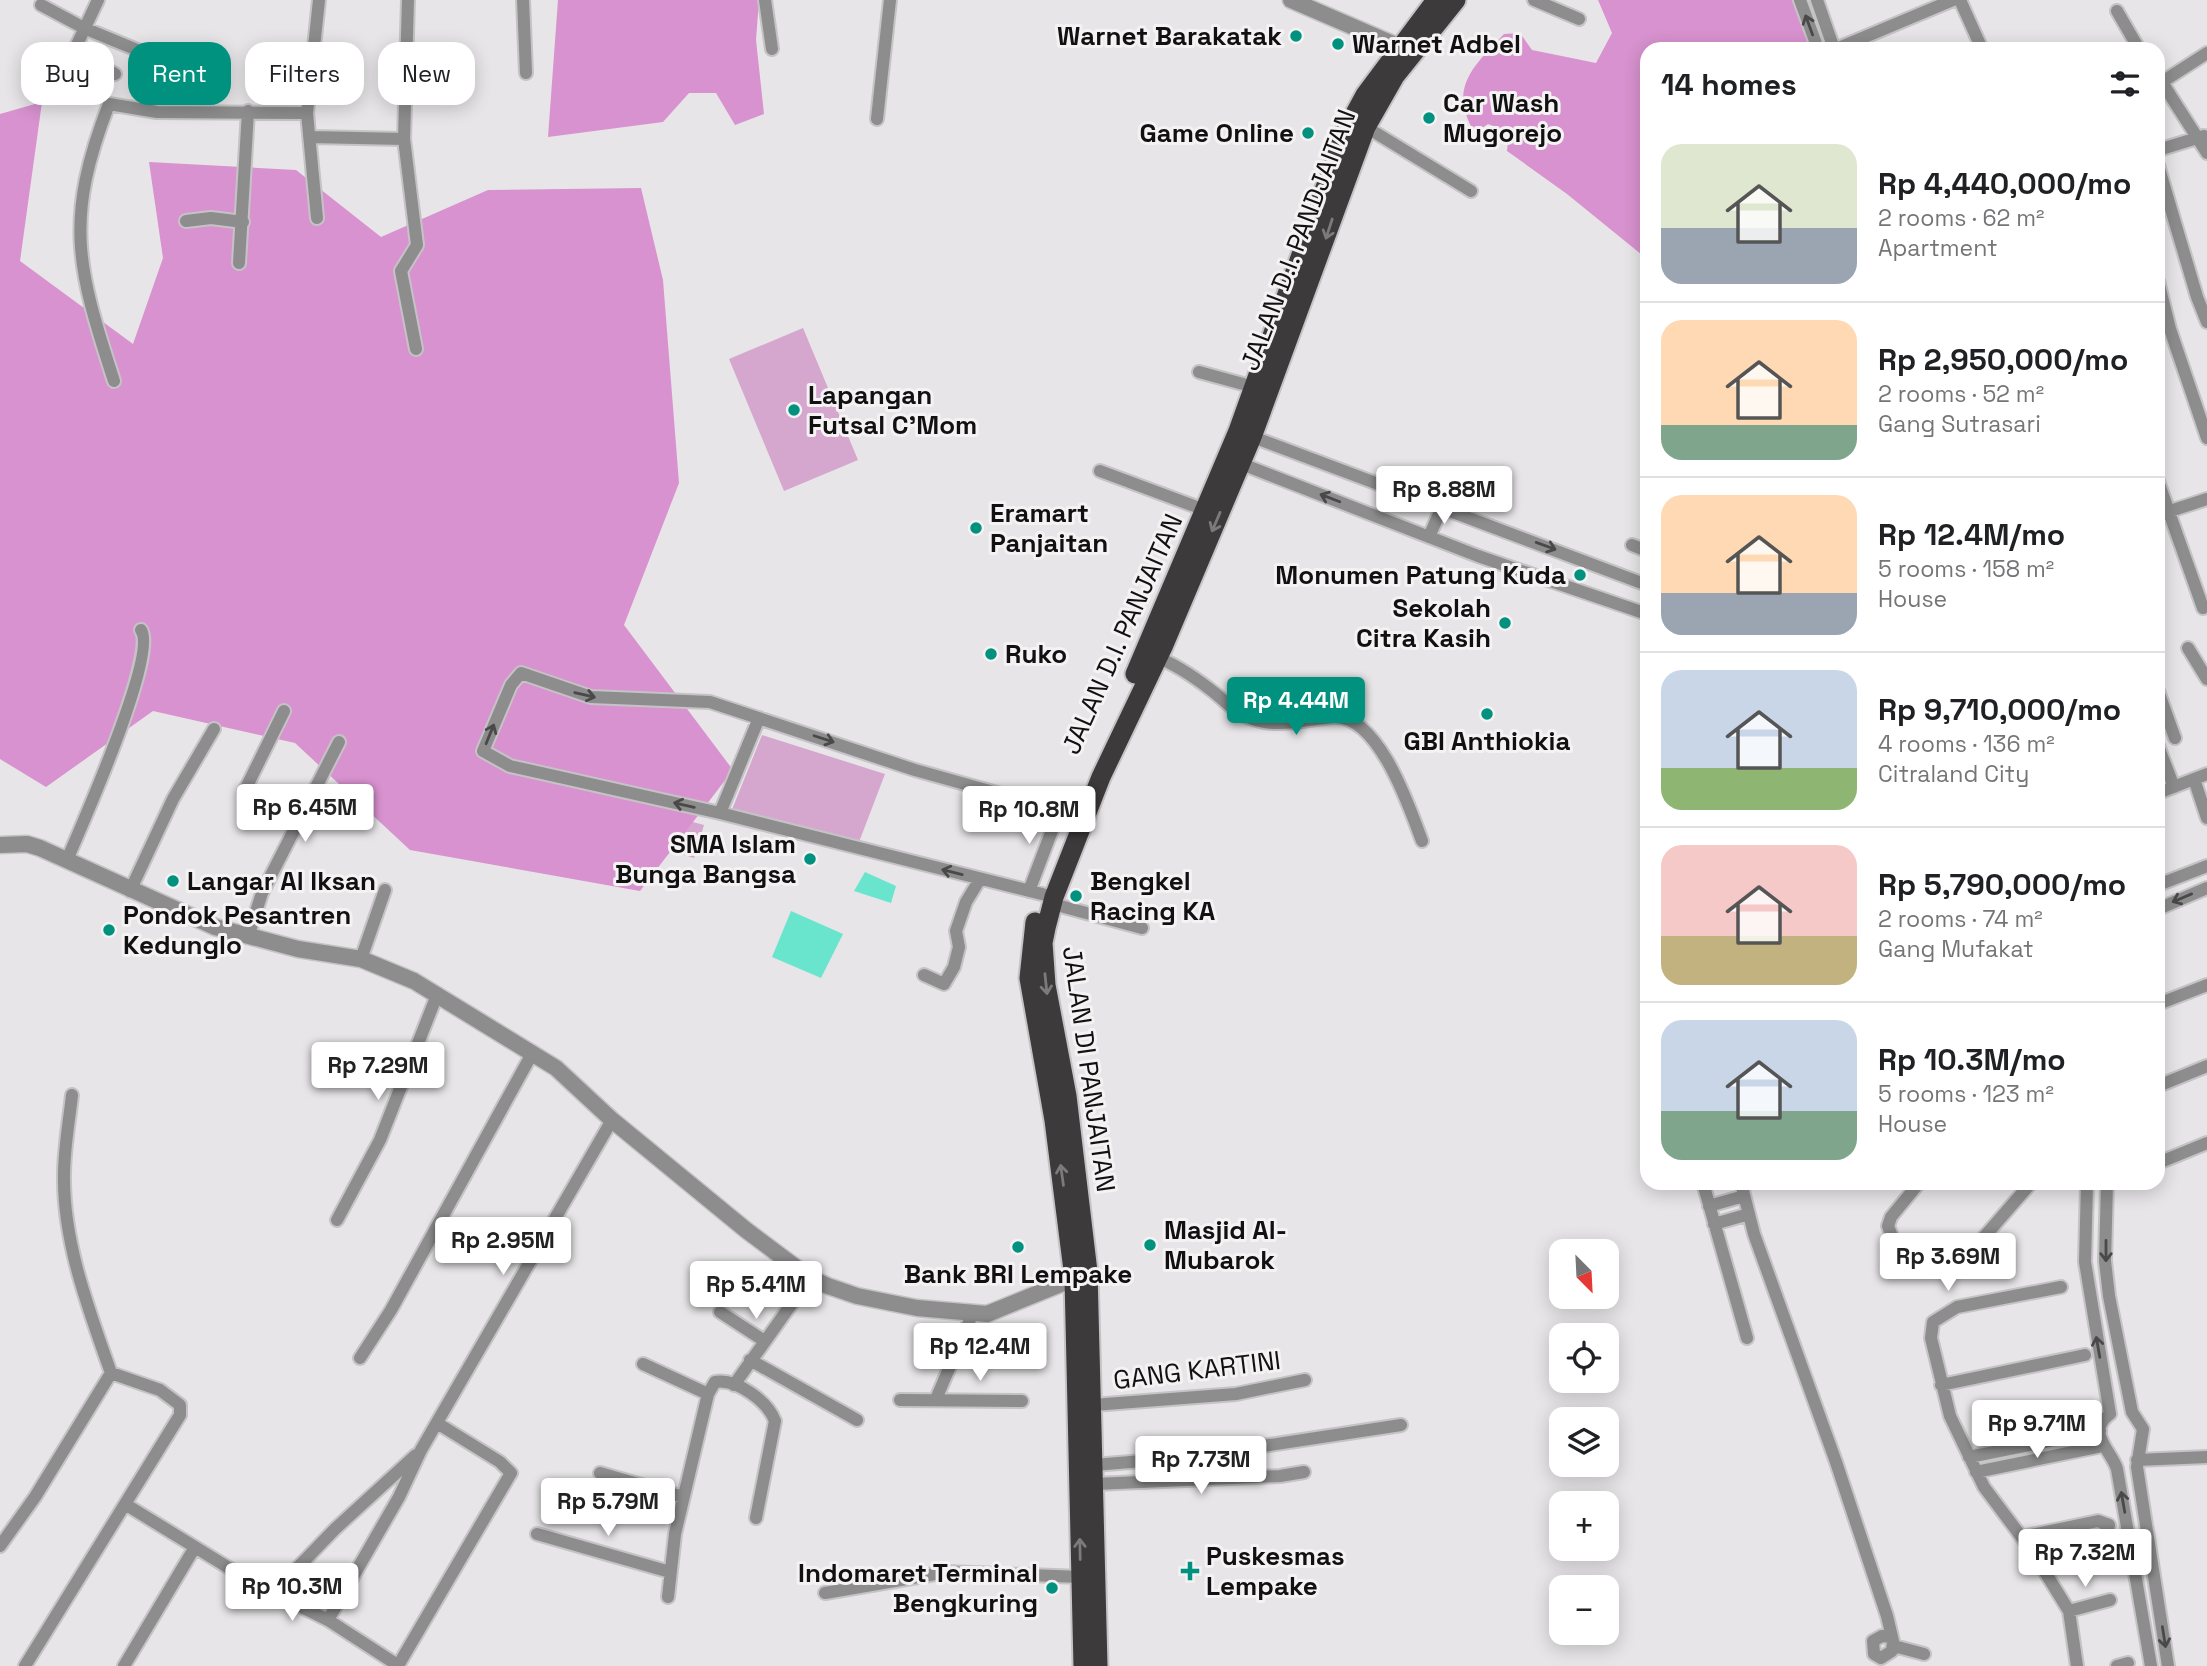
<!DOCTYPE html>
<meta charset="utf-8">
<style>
:root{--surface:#fff;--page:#f6f6f6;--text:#202124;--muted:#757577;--line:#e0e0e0;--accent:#00927e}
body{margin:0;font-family:"Space Grotesk",sans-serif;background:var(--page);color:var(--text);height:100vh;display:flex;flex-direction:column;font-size:26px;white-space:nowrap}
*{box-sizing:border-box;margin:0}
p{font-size:23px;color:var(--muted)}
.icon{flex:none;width:38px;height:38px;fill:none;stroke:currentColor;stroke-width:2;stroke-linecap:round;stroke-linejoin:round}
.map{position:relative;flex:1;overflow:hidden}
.sheet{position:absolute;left:1640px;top:42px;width:525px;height:1148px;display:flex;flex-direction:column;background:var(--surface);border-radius:21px;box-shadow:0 4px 18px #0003}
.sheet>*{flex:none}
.guide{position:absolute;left:21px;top:42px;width:665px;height:63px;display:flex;gap:14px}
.needle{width:46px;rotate:156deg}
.tools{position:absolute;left:1549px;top:1239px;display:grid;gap:14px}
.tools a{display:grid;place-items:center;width:70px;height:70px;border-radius:14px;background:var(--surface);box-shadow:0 4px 18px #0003;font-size:35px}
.price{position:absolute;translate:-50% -60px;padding:0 16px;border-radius:7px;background:#fff;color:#222;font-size:23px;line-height:46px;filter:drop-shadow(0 2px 4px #0008)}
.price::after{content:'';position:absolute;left:50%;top:42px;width:21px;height:16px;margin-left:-10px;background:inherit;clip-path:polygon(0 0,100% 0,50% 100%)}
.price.active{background:var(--accent);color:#fff}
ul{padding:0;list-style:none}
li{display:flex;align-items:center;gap:21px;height:175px;padding:0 21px}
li+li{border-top:2px solid var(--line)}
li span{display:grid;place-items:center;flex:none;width:196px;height:140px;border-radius:21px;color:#555}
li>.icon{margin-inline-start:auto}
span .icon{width:84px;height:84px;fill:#fffc;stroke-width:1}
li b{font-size:30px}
h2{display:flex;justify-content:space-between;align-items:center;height:84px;padding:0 21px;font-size:30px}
.pill{padding:0 24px;border-radius:21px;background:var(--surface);box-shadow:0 4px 18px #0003;font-size:24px;line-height:63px}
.pill.active{background:var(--accent);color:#fff}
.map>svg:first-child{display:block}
</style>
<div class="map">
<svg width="2207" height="1666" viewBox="0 0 2207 1666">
<rect width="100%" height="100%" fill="#e7e5e7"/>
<!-- green -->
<path fill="#d5a7ce" d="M 803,328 L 858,460 L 784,491 L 729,359 Z
M 762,735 L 885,774 L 859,842 L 731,812 Z
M 685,820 L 704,825 L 694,858 L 675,852 Z"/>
<!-- forest -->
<path fill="#d892cf" d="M 558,0 L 759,0 L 756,40 L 764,114 L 735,125 L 716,93 L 689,93 L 663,122 L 548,137 Z
M 1598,0 L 1792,0 L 1810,49 L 1647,49 L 1647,259 L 1567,194 L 1507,151 L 1509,132 L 1488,124 L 1475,133 C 1447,88 1474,66 1504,34 L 1520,33 L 1532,50 L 1596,63 L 1612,33 Z
M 42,102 L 20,261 L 133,344 L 163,258 L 149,162 L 296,170 L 381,237 L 488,190 L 641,188 L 663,280 L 679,483 L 624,625 L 733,770 L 640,891 L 410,850 L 295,743 L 153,711 L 46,787 L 0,759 L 0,114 Z"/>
<!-- water -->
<path fill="#6ae5cd" d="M 865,872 L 896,886 L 891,903 L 854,891 Z
M 791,911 L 843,934 L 821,978 L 772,957 Z"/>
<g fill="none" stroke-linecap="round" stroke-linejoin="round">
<defs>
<path id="minor" d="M 98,0 L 74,51 L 115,74
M 408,0 L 404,139 L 417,245 L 401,271 L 416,349
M 523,0 L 526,73
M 765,0 L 772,49
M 1534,0 L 1579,19
M 1800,0 L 1818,49
M 1817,0 L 1834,49
M 1960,0 L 1982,49
M 41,5 L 84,28 L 159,59
M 2117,11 L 2139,49
M 1836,49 L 1953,0
M 2158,76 L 2207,153
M 2162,82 L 2207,53
M 307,113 L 317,218
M 877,119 L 890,0
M 1366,127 L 1471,191
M 311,137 L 404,139
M 2158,150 L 2204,136
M 2158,165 L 2197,297 L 2207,322
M 186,221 L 211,218 L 243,222
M 239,263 L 248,111
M 2158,281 L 2170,329 L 2207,438
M 1199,372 L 1254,387
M 114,381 C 77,267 64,220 109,104 L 157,112 L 307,113 L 319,0
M 1245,434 L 1647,585
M 1234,461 L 1478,556 L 1647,614
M 1100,471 L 1205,510
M 2158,481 L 2203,608
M 2158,515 L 2207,499
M 1429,537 L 1442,507
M 1632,545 L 1647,551
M 2188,648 L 2207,679
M 1152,655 C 1173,663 1193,676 1211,690 C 1224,700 1234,712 1250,718 C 1276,729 1306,719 1334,717 C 1379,715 1410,809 1422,841
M 2158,691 L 2175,738
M 284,711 L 244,792 L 254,800 L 306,806
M 2158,746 L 2174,787
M 2207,774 L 2194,779 L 2207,818
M 2158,793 L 2194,779
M 720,813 L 759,718
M 67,860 C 81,827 158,654 141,630
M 2158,885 L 2207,866
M 130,891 L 173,799 L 214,729
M 1029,891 L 1059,812
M 1054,897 L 720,813 L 510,766 L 483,751 L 511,685 L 521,673 L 591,697 L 710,702 L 915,770 L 1072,814
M 1053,904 L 1142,928
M 2158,909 L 2207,888
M 248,937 L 262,893 L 339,742
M 361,959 L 385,890
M 924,975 L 944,984 L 954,967 L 959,947 L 956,931 L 966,902 L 980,879
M 2158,1004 L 2207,985
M 2158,1086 L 2207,1066
M 72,1095 C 69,1122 64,1149 64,1175 C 63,1243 89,1310 111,1373
M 2158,1163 L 2207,1143
M 1703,1183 L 1747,1338
M 1741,1183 L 1754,1234 L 1836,1462 L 1887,1616 L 1893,1641 L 1892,1651 L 1881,1658 L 1874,1654 L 1873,1641 L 1882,1636 L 1892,1637
M 1919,1183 L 1891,1217 L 1888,1226 L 1893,1239 L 1914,1264 L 1935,1270 L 1964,1260 L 2031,1183
M 2087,1183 L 2085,1262 L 2110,1414
M 2107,1183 L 2105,1261 L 2109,1296 L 2132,1412 L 2143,1429 L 2137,1467 L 2168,1666
M 1709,1206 L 1744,1196
M 337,1220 L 380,1140 L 437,995
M 1714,1224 L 1749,1214
M 2061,1287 L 1957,1307 L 1933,1322 L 1931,1338 L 1950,1416 L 1984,1487 L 2032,1551 L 2069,1611 L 2077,1666
M 720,1312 L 763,1340
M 360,1358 L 391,1310 L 533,1052
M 750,1360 L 857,1420
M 643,1364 L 708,1394
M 734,1385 L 810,1278
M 1941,1385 L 2085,1355
M 936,1399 L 972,1315
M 900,1400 L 1022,1401
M 1093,1405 L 1236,1394 L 1305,1380
M 2110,1414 C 2085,1432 2111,1450 2117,1469 L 2151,1666
M 1969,1457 L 2100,1431
M 2137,1460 L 2207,1457
M 1094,1465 L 1191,1457 L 1401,1425
M 1976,1472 L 2102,1446
M 600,1473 L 683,1497
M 1095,1484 L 1280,1476 L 1304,1472
M 125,1504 L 255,1584 L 328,1620 L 399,1666
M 537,1534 L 670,1572
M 2022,1537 L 2098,1521 L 2109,1525 L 2107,1533 L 2032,1551
M 0,1546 L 35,1497 L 111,1373 L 160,1390 L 180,1405 L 180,1415 L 25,1666
M 273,1593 L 335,1529 L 416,1455
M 825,1593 L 947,1572 L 1081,1577
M 668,1597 L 675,1534 L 708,1394 L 715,1382 C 737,1378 768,1402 775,1421 L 756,1518
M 2069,1611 L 2110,1600
M 328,1620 L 399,1497 L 421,1450 L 612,1120
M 1894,1646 L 1924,1654
M 399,1664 L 511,1473 L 500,1462 L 437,1423
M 124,1666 L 195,1547
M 2117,1666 L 2128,1663"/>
<path id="tertiary" d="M 1291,0 L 1400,47
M 0,845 L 27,844 L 40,848 L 215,927 L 298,949 L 361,959 L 414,981 L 556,1068 L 612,1120 L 746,1230 L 810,1278 L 828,1286 L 857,1296 L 917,1308 L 987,1314 L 1083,1275"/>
<path id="trunk" d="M 1135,674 L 1238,431 L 1345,132 L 1365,95 L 1436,0
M 1035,922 L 1029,978 L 1054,1120 L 1074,1278 L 1083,1666
M 1098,1666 L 1088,1272 L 1067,1096 L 1046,985 L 1043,943 L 1046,928 L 1054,897 L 1101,777 L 1163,647 L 1252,437 L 1366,127 L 1395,76 L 1456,0"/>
</defs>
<!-- minor casing -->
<use href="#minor" stroke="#c5c3c5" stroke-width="16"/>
<!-- tertiary casing -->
<use href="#tertiary" stroke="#c5c3c5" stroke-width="19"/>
<!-- trunk casing -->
<use href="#trunk" stroke="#c5c3c5" stroke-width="23"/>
<!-- minor -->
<use href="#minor" stroke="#8e8d8e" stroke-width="12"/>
<!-- tertiary -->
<use href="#tertiary" stroke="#8e8d8e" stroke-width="16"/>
<!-- trunk -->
<use href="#trunk" stroke="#3c3a3b" stroke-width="19"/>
</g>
<!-- one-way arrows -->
<defs><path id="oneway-shaft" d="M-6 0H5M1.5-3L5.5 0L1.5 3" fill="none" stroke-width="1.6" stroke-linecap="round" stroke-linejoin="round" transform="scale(1.75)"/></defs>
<g stroke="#4a494a">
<use href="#oneway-shaft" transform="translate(1809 25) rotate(-110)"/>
<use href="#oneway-shaft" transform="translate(1330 498) rotate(-159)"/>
<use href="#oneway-shaft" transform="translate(1546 546) rotate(20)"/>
<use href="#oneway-shaft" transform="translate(585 695) rotate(13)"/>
<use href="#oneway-shaft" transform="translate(490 734) rotate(-68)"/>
<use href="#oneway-shaft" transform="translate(824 739) rotate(18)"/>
<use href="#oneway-shaft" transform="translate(684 805) rotate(-167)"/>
<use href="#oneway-shaft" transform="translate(952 872) rotate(-166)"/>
<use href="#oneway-shaft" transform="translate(2182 898) rotate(157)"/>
<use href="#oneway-shaft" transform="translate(2106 1251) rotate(90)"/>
<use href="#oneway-shaft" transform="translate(2098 1347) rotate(-100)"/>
<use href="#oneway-shaft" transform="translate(2123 1502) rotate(-100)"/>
<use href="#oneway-shaft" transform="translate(2164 1637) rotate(81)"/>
</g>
<g stroke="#7d7a7c">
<use href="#oneway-shaft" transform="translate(1329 229) rotate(108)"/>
<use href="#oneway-shaft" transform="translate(1216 522) rotate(113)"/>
<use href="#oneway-shaft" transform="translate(1046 984) rotate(84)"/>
<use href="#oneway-shaft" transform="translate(1062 1175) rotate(-98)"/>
<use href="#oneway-shaft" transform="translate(1080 1549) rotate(-91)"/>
</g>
<!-- markers -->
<g fill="#00927e" stroke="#f5f2f4" stroke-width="2.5">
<circle cx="1296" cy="36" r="7"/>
<circle cx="1338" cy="44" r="7"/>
<circle cx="1429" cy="118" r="7"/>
<circle cx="1308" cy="133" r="7"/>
<circle cx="794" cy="410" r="7"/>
<circle cx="976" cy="528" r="7"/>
<circle cx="1580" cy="575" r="7"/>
<circle cx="1505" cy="623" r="7"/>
<circle cx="991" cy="654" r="7"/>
<circle cx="1487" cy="714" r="7"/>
<circle cx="810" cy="859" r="7"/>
<circle cx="173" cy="881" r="7"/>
<circle cx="1076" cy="896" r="7"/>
<circle cx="109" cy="930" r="7"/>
<circle cx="1150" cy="1245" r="7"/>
<circle cx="1018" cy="1247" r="7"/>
<path d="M1186.5 1560.5h7v7h7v7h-7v7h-7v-7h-7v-7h7z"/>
<circle cx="1052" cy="1588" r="7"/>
</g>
<g text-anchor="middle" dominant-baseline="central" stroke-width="6" stroke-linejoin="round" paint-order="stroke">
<!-- poi labels -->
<g font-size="26" font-weight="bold" fill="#121112" stroke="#f5f2f4" text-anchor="start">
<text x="1282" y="36" text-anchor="end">Warnet Barakatak</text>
<text x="1352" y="44">Warnet Adbel</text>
<text x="1443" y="103">Car Wash<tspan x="1443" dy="30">Mugorejo</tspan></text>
<text x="1294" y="133" text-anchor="end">Game Online</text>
<text x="808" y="395">Lapangan<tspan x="808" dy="30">Futsal C'Mom</tspan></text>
<text x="990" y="513">Eramart<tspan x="990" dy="30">Panjaitan</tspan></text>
<text x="1566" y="575" text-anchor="end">Monumen Patung Kuda</text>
<text x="1491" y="608" text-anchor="end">Sekolah<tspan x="1491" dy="30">Citra Kasih</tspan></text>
<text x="1005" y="654">Ruko</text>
<text x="1487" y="741" text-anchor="middle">GBI Anthiokia</text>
<text x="796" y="844" text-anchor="end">SMA Islam<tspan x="796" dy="30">Bunga Bangsa</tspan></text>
<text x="187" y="881">Langar Al Iksan</text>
<text x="1090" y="881">Bengkel<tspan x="1090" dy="30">Racing KA</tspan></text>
<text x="123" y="915">Pondok Pesantren<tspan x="123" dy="30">Kedunglo</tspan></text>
<text x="1164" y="1230">Masjid Al-<tspan x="1164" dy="30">Mubarok</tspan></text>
<text x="1018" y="1274" text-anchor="middle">Bank BRI Lempake</text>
<text x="1206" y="1556">Puskesmas<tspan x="1206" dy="30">Lempake</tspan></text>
<text x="1038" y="1573" text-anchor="end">Indomaret Terminal<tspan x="1038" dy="30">Bengkuring</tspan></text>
</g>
<!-- street labels -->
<g font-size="26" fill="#121112" stroke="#f5f2f4">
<text transform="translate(1298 240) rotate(-69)">JALAN D.I. PANDJAITAN</text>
<text transform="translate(1122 634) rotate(-66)">JALAN D.I. PANJAITAN</text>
<text transform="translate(1089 1069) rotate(82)">JALAN DI PANJAITAN</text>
<text transform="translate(1197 1370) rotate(-7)">GANG KARTINI</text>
</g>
</g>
</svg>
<div class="tools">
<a><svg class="needle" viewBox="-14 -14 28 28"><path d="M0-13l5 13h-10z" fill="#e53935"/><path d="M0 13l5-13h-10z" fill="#757577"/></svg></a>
<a><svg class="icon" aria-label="locate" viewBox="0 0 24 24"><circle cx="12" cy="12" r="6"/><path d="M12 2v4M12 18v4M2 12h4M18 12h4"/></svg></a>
<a><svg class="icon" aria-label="layers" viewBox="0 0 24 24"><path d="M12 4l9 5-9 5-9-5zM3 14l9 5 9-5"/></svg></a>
<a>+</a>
<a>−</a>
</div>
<b class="price" style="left:1444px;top:526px">Rp 8.88M</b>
<b class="price active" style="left:1296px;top:737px">Rp 4.44M</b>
<b class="price" style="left:305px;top:844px">Rp 6.45M</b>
<b class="price" style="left:1029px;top:846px">Rp 10.8M</b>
<b class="price" style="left:378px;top:1102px">Rp 7.29M</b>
<b class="price" style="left:503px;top:1277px">Rp 2.95M</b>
<b class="price" style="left:1948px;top:1293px">Rp 3.69M</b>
<b class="price" style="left:756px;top:1321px">Rp 5.41M</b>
<b class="price" style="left:980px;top:1383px">Rp 12.4M</b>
<b class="price" style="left:2037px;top:1460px">Rp 9.71M</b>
<b class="price" style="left:1201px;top:1496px">Rp 7.73M</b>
<b class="price" style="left:608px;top:1538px">Rp 5.79M</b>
<b class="price" style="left:2085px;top:1589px">Rp 7.32M</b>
<b class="price" style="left:292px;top:1623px">Rp 10.3M</b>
<div class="guide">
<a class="pill">Buy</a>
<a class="pill active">Rent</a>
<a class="pill">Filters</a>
<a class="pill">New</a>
</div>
<section class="sheet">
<h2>14 homes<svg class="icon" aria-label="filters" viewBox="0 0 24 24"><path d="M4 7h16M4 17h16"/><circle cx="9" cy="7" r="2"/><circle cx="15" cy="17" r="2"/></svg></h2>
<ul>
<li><span style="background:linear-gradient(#dfe7d0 60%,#9aa5b1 0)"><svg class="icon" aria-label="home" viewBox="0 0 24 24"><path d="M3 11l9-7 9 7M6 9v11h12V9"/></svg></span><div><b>Rp 4,440,000/mo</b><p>2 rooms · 62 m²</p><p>Apartment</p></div></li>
<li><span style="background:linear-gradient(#ffd9b3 75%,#7fa58c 0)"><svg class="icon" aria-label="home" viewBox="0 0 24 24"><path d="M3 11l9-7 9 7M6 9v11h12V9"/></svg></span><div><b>Rp 2,950,000/mo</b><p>2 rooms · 52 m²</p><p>Gang Sutrasari</p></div></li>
<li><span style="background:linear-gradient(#ffd9b3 70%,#9aa5b1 0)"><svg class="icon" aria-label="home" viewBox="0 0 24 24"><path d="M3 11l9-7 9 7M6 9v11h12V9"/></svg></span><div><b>Rp 12.4M/mo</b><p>5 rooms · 158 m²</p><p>House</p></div></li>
<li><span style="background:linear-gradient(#c9d6e8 70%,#8fb573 0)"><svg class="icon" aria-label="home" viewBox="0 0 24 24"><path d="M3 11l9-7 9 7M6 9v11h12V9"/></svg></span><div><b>Rp 9,710,000/mo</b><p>4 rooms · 136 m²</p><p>Citraland City</p></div></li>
<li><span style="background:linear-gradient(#f6c9c9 65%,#c2b280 0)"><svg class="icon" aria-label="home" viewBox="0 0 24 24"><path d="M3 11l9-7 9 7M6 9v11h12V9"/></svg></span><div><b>Rp 5,790,000/mo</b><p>2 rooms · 74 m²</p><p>Gang Mufakat</p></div></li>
<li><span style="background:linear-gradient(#c9d6e8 65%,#7fa58c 0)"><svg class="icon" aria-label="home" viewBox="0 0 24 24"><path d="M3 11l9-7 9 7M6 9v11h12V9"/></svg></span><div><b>Rp 10.3M/mo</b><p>5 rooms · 123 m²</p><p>House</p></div></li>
</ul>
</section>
</div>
